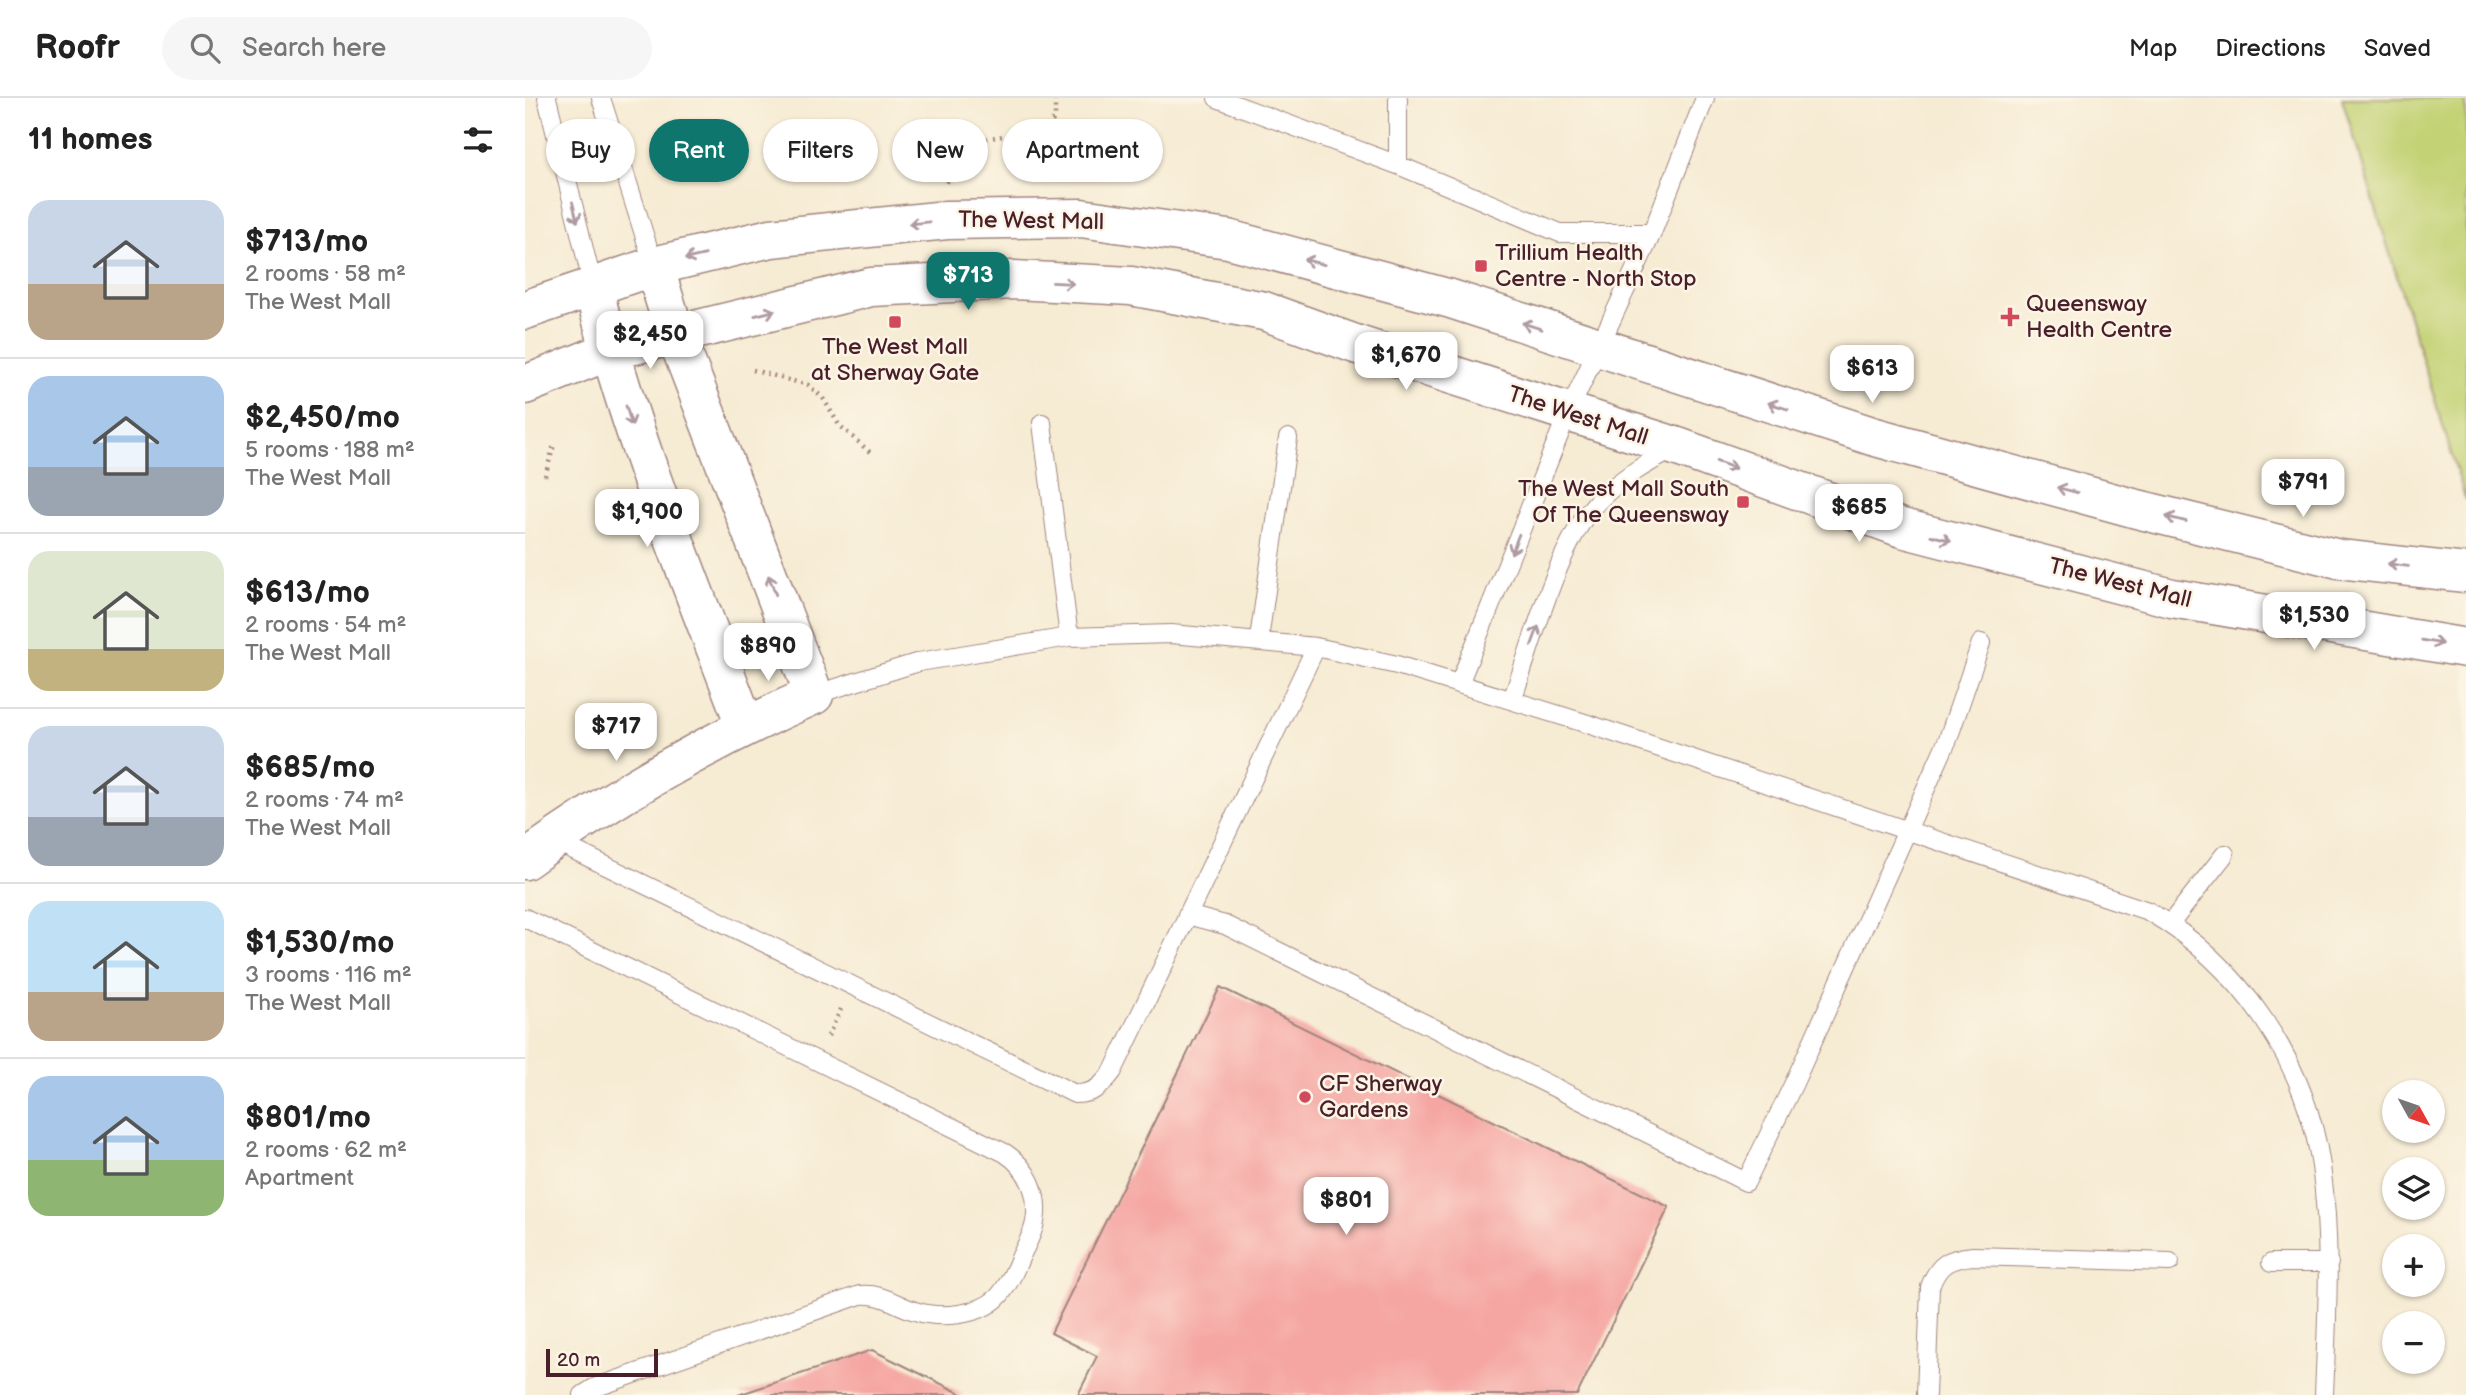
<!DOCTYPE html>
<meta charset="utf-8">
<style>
:root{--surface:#fff;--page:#f6f6f6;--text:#222;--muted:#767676;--line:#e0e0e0;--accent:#0f766e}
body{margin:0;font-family:"Balsamiq Sans",sans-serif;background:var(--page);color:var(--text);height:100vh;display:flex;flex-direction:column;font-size:26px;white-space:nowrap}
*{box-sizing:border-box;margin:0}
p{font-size:23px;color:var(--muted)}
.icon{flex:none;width:38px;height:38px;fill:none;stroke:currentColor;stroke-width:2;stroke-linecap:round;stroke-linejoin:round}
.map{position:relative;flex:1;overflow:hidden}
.panel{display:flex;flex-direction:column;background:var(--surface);width:525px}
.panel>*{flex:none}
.hud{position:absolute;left:21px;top:21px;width:665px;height:63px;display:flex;gap:14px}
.needle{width:46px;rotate:130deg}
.controls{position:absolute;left:1857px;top:982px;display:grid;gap:14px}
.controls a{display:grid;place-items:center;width:63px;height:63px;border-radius:50%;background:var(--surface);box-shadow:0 2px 5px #0004;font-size:35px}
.scale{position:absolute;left:21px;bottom:18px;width:112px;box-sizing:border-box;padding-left:7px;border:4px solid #4a1f2b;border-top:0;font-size:19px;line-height:24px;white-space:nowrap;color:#4a1f2b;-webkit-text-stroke:5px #fcf5e5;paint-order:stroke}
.price{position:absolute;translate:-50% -60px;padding:0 16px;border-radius:14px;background:#fff;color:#222;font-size:23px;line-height:46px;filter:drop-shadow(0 2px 4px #0008)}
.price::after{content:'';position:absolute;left:50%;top:42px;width:21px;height:16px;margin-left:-10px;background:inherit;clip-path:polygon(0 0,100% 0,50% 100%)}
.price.on{background:var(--accent);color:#fff}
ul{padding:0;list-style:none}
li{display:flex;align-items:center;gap:21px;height:175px;padding:0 28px}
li+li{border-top:2px solid var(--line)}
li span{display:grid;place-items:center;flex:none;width:196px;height:140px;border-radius:21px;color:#555}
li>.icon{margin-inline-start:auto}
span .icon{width:84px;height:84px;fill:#fffc;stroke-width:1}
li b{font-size:30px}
h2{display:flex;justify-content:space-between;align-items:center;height:84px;padding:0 28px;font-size:30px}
.chip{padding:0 24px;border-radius:32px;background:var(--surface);box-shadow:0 2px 5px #0004;font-size:24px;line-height:63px}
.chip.on{background:var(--accent);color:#fff}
header{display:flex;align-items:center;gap:42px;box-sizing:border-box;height:98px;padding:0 35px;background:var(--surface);border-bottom:2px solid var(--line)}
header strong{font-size:33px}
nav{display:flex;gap:38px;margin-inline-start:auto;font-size:24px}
.search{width:490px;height:63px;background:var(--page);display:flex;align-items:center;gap:18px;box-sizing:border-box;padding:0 24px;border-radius:38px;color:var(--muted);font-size:26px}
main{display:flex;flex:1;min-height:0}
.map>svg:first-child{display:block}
</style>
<header>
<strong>Roofr</strong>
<div class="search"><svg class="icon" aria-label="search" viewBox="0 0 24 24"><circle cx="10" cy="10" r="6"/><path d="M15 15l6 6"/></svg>Search here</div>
<nav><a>Map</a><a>Directions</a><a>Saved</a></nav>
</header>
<main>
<section class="panel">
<h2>11 homes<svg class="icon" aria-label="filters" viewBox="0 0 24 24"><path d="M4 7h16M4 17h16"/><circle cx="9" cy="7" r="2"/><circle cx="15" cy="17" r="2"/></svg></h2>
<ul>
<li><span style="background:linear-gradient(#c9d6e8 60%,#b9a48a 0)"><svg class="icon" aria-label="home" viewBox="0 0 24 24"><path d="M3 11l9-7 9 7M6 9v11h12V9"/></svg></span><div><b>$713/mo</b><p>2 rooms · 58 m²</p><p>The West Mall</p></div></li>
<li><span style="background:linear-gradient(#a9c7e8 65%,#9aa5b1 0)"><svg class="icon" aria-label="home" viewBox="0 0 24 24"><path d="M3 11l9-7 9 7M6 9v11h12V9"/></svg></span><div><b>$2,450/mo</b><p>5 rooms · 188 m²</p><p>The West Mall</p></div></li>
<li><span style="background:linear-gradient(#dfe7d0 70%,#c2b280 0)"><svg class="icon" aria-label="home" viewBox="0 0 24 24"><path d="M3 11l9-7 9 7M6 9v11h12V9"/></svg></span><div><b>$613/mo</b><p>2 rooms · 54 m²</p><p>The West Mall</p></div></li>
<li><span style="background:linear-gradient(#c9d6e8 65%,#9aa5b1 0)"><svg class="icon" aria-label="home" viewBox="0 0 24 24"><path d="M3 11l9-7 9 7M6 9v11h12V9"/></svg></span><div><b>$685/mo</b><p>2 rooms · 74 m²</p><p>The West Mall</p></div></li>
<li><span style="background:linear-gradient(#bfe0f5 65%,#b9a48a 0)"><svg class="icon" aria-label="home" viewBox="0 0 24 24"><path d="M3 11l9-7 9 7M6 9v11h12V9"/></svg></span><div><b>$1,530/mo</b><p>3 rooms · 116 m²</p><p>The West Mall</p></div></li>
<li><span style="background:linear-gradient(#a9c7e8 60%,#8fb573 0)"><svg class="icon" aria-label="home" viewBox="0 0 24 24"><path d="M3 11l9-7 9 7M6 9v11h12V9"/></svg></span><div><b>$801/mo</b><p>2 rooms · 62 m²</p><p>Apartment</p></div></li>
</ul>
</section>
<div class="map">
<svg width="1941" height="1297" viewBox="0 0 1941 1297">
<rect width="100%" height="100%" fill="#fcf5e5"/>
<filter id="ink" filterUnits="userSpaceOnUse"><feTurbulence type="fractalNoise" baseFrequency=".0143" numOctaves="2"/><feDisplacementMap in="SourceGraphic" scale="14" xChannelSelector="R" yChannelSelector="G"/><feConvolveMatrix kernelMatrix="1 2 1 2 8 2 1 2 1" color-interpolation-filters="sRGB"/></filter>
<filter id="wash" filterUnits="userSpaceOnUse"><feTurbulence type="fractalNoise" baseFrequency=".00686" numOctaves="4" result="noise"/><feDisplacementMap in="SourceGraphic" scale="28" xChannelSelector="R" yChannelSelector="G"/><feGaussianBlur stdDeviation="1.57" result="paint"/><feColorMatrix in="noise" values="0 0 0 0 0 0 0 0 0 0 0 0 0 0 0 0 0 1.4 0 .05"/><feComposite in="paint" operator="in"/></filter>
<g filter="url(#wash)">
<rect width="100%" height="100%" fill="#f6ebd3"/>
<!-- green -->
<path fill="#c3d274" stroke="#867850" stroke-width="2" d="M 1817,0 L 1941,0 L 1941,403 Z"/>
<g id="blocks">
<!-- building -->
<path fill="#f5a5a2" d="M 695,889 L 1144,1109 L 1052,1297 L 553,1297 L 572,1258 L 526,1235 Z
M 347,1252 L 439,1297 L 213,1297 Z"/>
</g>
</g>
<g filter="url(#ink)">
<use href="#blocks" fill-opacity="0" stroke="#a0857f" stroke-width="2"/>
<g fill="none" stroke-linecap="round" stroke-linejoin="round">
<defs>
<path id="service" d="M 22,0 L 68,188
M 76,0 L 129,168
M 692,0 L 873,67 L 1035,135 L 1127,135
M 873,0 L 873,67
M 517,325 L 544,539
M 734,541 L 763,340
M 934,586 L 1043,315 L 1127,135 L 1180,0
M 289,597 L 394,564 L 544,539 L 646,536 L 791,549 L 872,567 L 1063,626 L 1623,813 C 1715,866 1781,963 1796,1068 C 1807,1144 1802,1221 1799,1297
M 987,602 C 1007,547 1034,441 1074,402 C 1096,380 1122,365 1149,351
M 28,742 L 550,996 C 569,996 577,988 588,973 L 791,549
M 662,817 L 700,827 L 1221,1084 L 1269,985 L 1423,641 L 1456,545
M 0,820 L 480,1055 C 503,1070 515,1096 510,1124 C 508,1136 501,1147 496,1158 C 490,1172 483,1189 472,1200 C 453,1218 414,1221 390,1213 C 370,1207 358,1195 335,1197 L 69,1290 L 58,1297
M 1645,826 L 1700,756
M 1746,1165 L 1804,1165
M 1401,1297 L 1405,1189 C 1413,1166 1424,1160 1448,1158 L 1645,1164"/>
<path id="tertiary" d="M 68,188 C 105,339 165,482 220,627
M 0,762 C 91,696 187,642 289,597 L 150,235 L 129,168"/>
<path id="secondary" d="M 0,212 L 129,168 L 246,140 L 422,122 L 556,120 L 703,141 L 926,201 L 1347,338 L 1608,410 L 1814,461 L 1941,475
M 0,287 L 84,253 L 346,189 L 489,182 L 606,188 L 739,213 L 833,247 L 1153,349 L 1377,430 L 1647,500 L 1941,550"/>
</defs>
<!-- service casing -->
<use href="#service" stroke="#a0857f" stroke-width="20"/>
<!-- tertiary casing -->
<use href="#tertiary" stroke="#a0857f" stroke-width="41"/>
<!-- secondary casing -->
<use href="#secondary" stroke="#a0857f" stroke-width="41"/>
<!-- path -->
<path stroke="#a0857f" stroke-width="4.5" stroke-dasharray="2 5" stroke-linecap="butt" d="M 422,85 L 425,58 L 435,45 L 520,31 L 530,20 L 530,0
M 228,272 L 283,287 L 298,300 L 314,327 L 347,356
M 20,378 L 29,347
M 303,938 L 316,911"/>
<!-- service -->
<use href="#service" stroke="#fff" stroke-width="18"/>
<!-- tertiary -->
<use href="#tertiary" stroke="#fff" stroke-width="38"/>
<!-- secondary -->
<use href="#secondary" stroke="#fff" stroke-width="38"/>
</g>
<!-- one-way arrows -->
<defs><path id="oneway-shaft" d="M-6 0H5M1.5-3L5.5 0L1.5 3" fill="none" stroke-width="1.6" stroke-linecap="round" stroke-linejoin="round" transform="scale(1.75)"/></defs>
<g stroke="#ae9aa0">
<use href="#oneway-shaft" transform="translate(50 114) rotate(76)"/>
<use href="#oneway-shaft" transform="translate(394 125) rotate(174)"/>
<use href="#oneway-shaft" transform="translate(170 159) rotate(167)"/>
<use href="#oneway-shaft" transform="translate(789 164) rotate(-165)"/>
<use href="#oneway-shaft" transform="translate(538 185) rotate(3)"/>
<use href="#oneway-shaft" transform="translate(240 215) rotate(-14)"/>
<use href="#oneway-shaft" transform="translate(1007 228) rotate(-162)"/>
<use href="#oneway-shaft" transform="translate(1253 308) rotate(-162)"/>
<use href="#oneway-shaft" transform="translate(104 318) rotate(73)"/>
<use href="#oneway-shaft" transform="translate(1201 367) rotate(20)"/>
<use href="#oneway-shaft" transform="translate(1542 392) rotate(-165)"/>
<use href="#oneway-shaft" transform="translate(1651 421) rotate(-166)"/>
<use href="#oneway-shaft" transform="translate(1416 440) rotate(14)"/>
<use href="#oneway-shaft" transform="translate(990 446) rotate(112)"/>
<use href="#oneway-shaft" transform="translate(1873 467) rotate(-173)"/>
<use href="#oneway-shaft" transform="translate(247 487) rotate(-111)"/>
<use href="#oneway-shaft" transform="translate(1010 538) rotate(-70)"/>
<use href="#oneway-shaft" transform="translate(1907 544) rotate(10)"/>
</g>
</g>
<!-- markers -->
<g fill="#d1495b" stroke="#fcf5e5" stroke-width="2.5">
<rect x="949" y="161" width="14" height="14" rx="3.5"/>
<path d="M1481.5 208.5h7v7h7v7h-7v7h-7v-7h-7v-7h7z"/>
<rect x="363" y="217" width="14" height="14" rx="3.5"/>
<rect x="1211" y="397" width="14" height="14" rx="3.5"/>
<circle cx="780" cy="999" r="7"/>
</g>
<g text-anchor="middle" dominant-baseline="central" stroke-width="5" stroke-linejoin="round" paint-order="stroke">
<!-- street labels -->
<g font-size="23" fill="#4a1f2b" stroke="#fcf5e5">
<text transform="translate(506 123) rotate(1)">The West Mall</text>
<text transform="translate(1053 318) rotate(18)">The West Mall</text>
<text transform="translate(1595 485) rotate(14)">The West Mall</text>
</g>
<!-- poi labels -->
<g font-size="23" fill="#4a1f2b" stroke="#fcf5e5" text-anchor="start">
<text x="970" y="155">Trillium Health<tspan x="970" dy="26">Centre - North Stop</tspan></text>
<text x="1501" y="206">Queensway<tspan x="1501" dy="26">Health Centre</tspan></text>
<text x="370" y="249" text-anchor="middle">The West Mall<tspan x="370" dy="26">at Sherway Gate</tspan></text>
<text x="1204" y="391" text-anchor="end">The West Mall South<tspan x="1204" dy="26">Of The Queensway</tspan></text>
<text x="794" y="986">CF Sherway<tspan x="794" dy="26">Gardens</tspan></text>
</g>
</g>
</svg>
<div class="controls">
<a><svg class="needle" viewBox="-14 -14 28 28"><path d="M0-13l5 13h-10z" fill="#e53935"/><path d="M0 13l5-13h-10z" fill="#767676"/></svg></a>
<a><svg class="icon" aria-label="layers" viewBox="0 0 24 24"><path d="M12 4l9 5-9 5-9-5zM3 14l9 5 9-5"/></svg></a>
<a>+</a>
<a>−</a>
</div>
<div class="scale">20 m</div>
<b class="price on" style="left:443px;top:214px">$713</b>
<b class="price" style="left:125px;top:273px">$2,450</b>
<b class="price" style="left:881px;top:294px">$1,670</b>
<b class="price" style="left:1347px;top:307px">$613</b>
<b class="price" style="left:1778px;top:421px">$791</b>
<b class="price" style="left:1334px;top:446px">$685</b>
<b class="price" style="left:122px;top:451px">$1,900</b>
<b class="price" style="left:1789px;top:554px">$1,530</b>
<b class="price" style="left:243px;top:585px">$890</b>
<b class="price" style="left:91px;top:665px">$717</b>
<b class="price" style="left:821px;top:1139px">$801</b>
<div class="hud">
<a class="chip">Buy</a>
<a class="chip on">Rent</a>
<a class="chip">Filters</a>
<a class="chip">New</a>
<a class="chip">Apartment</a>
</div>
</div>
</main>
